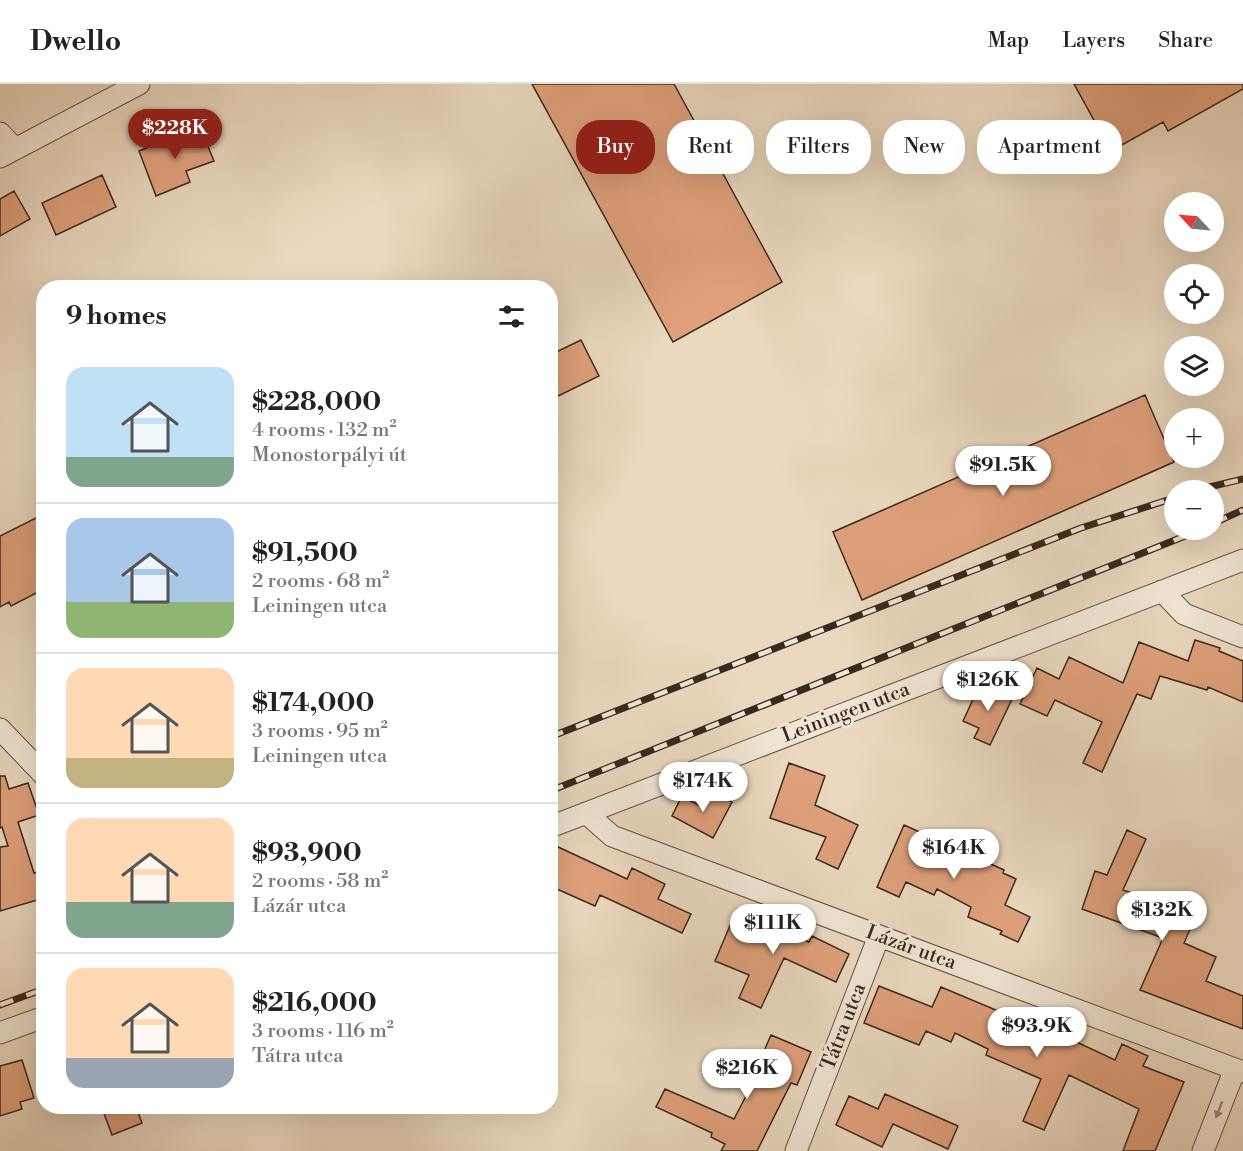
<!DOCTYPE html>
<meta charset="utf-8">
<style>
:root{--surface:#fff;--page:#f6f6f6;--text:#222;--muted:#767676;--line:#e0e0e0;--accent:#8f2418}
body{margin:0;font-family:"Libre Bodoni",serif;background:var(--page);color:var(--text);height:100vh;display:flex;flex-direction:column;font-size:22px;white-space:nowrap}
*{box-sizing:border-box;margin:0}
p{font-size:20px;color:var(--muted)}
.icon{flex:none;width:33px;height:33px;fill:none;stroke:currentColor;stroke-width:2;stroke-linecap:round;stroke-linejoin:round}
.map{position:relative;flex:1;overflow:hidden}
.details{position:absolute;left:36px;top:196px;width:522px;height:834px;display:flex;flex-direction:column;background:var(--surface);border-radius:24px;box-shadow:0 6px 24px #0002}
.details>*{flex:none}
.top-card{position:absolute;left:576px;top:36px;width:570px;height:54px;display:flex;gap:12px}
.needle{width:39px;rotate:296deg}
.fabs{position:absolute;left:1164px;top:108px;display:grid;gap:12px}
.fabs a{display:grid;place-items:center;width:60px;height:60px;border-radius:50%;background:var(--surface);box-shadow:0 6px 24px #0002;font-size:30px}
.price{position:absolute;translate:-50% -51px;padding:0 14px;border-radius:21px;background:#fff;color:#222;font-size:20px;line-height:39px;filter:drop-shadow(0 2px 3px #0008)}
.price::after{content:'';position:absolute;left:50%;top:36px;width:18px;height:14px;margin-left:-9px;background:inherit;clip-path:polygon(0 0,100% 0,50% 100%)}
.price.current{background:var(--accent);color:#fff}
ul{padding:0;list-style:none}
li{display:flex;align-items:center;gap:18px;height:150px;padding:0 30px}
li+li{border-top:2px solid var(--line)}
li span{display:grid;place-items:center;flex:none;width:168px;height:120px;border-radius:18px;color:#555}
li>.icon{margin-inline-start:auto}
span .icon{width:72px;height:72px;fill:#fffc;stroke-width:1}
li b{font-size:26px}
h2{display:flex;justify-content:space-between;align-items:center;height:72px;padding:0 30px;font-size:26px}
.pill{padding:0 21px;border-radius:24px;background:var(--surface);box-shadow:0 6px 24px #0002;font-size:21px;line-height:54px}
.pill.current{background:var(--accent);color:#fff}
header{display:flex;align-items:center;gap:36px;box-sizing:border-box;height:84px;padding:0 30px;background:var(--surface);border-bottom:2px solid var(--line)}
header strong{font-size:28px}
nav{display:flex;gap:33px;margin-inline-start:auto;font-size:21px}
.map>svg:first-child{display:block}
</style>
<header>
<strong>Dwello</strong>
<nav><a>Map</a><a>Layers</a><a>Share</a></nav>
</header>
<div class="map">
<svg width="1243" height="1067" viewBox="0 0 1243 1067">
<rect width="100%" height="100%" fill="#ead9bf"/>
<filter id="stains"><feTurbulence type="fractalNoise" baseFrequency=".00333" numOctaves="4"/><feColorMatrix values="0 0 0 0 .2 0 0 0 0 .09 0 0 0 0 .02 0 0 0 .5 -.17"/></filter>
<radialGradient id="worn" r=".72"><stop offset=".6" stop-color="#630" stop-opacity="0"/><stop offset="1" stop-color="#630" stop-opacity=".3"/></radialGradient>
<!-- building -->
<path fill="#dfa17b" stroke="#3a281d" stroke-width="1.5" d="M 532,0 L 674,0 L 782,198 L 673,258 Z
M 1074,0 L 1243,0 L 1243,5 L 1168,47 L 1163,38 L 1111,67 Z
M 200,43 L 214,77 L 186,87 L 190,98 L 156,112 L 139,67 Z
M 102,91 L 116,123 L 56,151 L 42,119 Z
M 14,107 L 30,135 L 0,152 L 0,115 Z
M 581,256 L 599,292 L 550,316 L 550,271 Z
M 1145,311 L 1174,378 L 862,516 L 833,448 Z
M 44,430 L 44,505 L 11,522 L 9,518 L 0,523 L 0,452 Z
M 1195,556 L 1220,564 L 1219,567 L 1243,577 L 1243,618 L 1208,603 L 1207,606 L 1160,592 L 1151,615 L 1137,610 L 1102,688 L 1083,679 L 1102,638 L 1055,616 L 1047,632 L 1020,620 L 1037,584 L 1059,595 L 1069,573 L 1123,599 L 1139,558 L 1188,577 Z
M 981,598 L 1013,613 L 990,661 L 974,654 L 979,644 L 963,637 Z
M 789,679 L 825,692 L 815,721 L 858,741 L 838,785 L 816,775 L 826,753 L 770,734 Z
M 0,692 L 5,692 L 9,705 L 28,699 L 39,731 L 18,738 L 34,789 L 44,786 L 44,814 L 0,827 L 0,763 L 8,762 L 2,743 L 0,744 Z
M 709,706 L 732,718 L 713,754 L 672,732 L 682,712 L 700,722 Z
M 904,741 L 1004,786 L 1003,789 L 1016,795 L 1005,821 L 1030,833 L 1018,858 L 1000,850 L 1002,847 L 968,833 L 971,823 L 937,805 L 934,811 L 906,798 L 899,813 L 877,803 Z
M 1127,746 L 1146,755 L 1123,806 L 1159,818 L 1156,827 L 1191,843 L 1184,859 L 1216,873 L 1206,897 L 1243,912 L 1243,945 L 1140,906 L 1163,854 L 1082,825 L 1095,787 L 1107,791 Z
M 556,762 L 627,795 L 632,784 L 665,800 L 658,815 L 691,830 L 682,849 L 600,811 L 595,822 L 550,802 L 550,775 Z
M 737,825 L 809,858 L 812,852 L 849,870 L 836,898 L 784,874 L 761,924 L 739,914 L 749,891 L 715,877 Z
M 879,902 L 932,923 L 941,903 L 1022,937 L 1020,942 L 1063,961 L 1066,953 L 1115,976 L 1122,960 L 1148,972 L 1143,982 L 1184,998 L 1155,1067 L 1123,1067 L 1139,1025 L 1069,991 L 1044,1046 L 1023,1037 L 1041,995 L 986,971 L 988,965 L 955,949 L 951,958 L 926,947 L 919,961 L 864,939 Z
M 771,951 L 811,968 L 797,1001 L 791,999 L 757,1067 L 721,1067 L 725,1060 L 711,1053 L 712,1049 L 656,1023 L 665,1005 L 734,1035 L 760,985 L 757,983 Z
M 22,976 L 34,1014 L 20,1018 L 22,1025 L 0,1032 L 0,982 Z
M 885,1010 L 958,1042 L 948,1065 L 893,1040 L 882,1063 L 836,1041 L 849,1012 L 878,1025 Z
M 114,1023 L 136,1023 L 142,1039 L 112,1051 L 103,1027 Z"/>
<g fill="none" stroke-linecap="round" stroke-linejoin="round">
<defs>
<path id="minor" d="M 0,49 L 15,65
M 0,73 L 139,0
M 1162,507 L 1184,530 L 1243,553
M 0,645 L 44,691
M 586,729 L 612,752 L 1243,988
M 550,743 L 1243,476
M 0,949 L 44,933
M 796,1067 L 879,852
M 1203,1067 L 1235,985"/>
</defs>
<!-- minor casing -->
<use href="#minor" stroke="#665446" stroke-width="23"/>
<!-- minor -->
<use href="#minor" stroke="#f1e6d5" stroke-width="21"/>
<defs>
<path id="rail" d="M 1197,406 L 1243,395
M 1214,439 L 1243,426
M 550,653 L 1081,444 L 1174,414
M 550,707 L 1200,446
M 0,921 L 44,905"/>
</defs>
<!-- rail casing -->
<use href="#rail" stroke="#3a281d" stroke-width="7"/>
<!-- rail -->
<use href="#rail" stroke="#f1e6d5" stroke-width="4.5" stroke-dasharray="14" stroke-linecap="butt"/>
</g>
<!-- one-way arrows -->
<defs><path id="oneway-solid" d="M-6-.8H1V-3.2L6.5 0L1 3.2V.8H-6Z" transform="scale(1.5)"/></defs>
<use fill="#968779" href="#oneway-solid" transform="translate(1219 1026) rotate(111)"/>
<g text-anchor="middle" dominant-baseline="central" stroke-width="6" stroke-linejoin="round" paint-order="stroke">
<!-- street labels -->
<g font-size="20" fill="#3a281d" stroke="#f1e6d5">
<text transform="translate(846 629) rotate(-21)">Leiningen utca</text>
<text transform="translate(911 864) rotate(20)">Lázár utca</text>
<text transform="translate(844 943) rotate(-69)">Tátra utca</text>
</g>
</g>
<rect width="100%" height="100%" filter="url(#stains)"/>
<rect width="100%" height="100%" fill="url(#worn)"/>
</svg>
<div class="fabs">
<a><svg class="needle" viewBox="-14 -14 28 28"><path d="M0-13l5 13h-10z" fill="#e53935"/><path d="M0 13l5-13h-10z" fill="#767676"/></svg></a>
<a><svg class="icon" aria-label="locate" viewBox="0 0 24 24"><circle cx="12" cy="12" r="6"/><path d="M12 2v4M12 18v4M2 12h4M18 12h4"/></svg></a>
<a><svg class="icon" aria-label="layers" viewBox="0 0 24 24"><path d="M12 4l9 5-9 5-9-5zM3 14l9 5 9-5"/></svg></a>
<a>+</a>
<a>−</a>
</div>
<b class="price current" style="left:175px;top:76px">$228K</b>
<b class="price" style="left:1003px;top:413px">$91.5K</b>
<b class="price" style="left:988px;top:628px">$126K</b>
<b class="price" style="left:703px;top:729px">$174K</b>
<b class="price" style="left:954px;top:796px">$164K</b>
<b class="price" style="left:1162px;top:858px">$132K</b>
<b class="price" style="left:773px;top:871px">$111K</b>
<b class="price" style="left:1037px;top:974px">$93.9K</b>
<b class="price" style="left:747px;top:1016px">$216K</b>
<div class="top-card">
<a class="pill current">Buy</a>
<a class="pill">Rent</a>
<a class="pill">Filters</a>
<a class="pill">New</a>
<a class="pill">Apartment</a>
</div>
<section class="details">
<h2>9 homes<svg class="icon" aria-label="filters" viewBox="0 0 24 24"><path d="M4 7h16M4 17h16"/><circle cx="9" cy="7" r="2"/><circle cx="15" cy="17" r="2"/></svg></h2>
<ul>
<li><span style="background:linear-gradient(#bfe0f5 75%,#7fa58c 0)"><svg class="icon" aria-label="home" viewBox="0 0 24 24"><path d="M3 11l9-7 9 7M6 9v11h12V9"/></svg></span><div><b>$228,000</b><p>4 rooms · 132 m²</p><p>Monostorpályi út</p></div></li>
<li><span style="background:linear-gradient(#a9c7e8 70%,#8fb573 0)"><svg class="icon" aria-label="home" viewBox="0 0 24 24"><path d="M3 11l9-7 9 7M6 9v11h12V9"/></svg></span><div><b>$91,500</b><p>2 rooms · 68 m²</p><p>Leiningen utca</p></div></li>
<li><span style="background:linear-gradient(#ffd9b3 75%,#c2b280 0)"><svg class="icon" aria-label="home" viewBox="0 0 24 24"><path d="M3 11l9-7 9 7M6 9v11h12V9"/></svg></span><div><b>$174,000</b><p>3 rooms · 95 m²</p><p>Leiningen utca</p></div></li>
<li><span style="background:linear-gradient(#ffd9b3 70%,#7fa58c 0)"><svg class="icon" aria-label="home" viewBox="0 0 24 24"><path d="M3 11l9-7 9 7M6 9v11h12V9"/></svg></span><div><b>$93,900</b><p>2 rooms · 58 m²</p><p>Lázár utca</p></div></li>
<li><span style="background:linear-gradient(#ffd9b3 75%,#9aa5b1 0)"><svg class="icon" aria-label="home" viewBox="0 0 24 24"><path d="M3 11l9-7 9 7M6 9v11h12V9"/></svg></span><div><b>$216,000</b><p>3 rooms · 116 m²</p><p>Tátra utca</p></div></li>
</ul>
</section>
</div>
